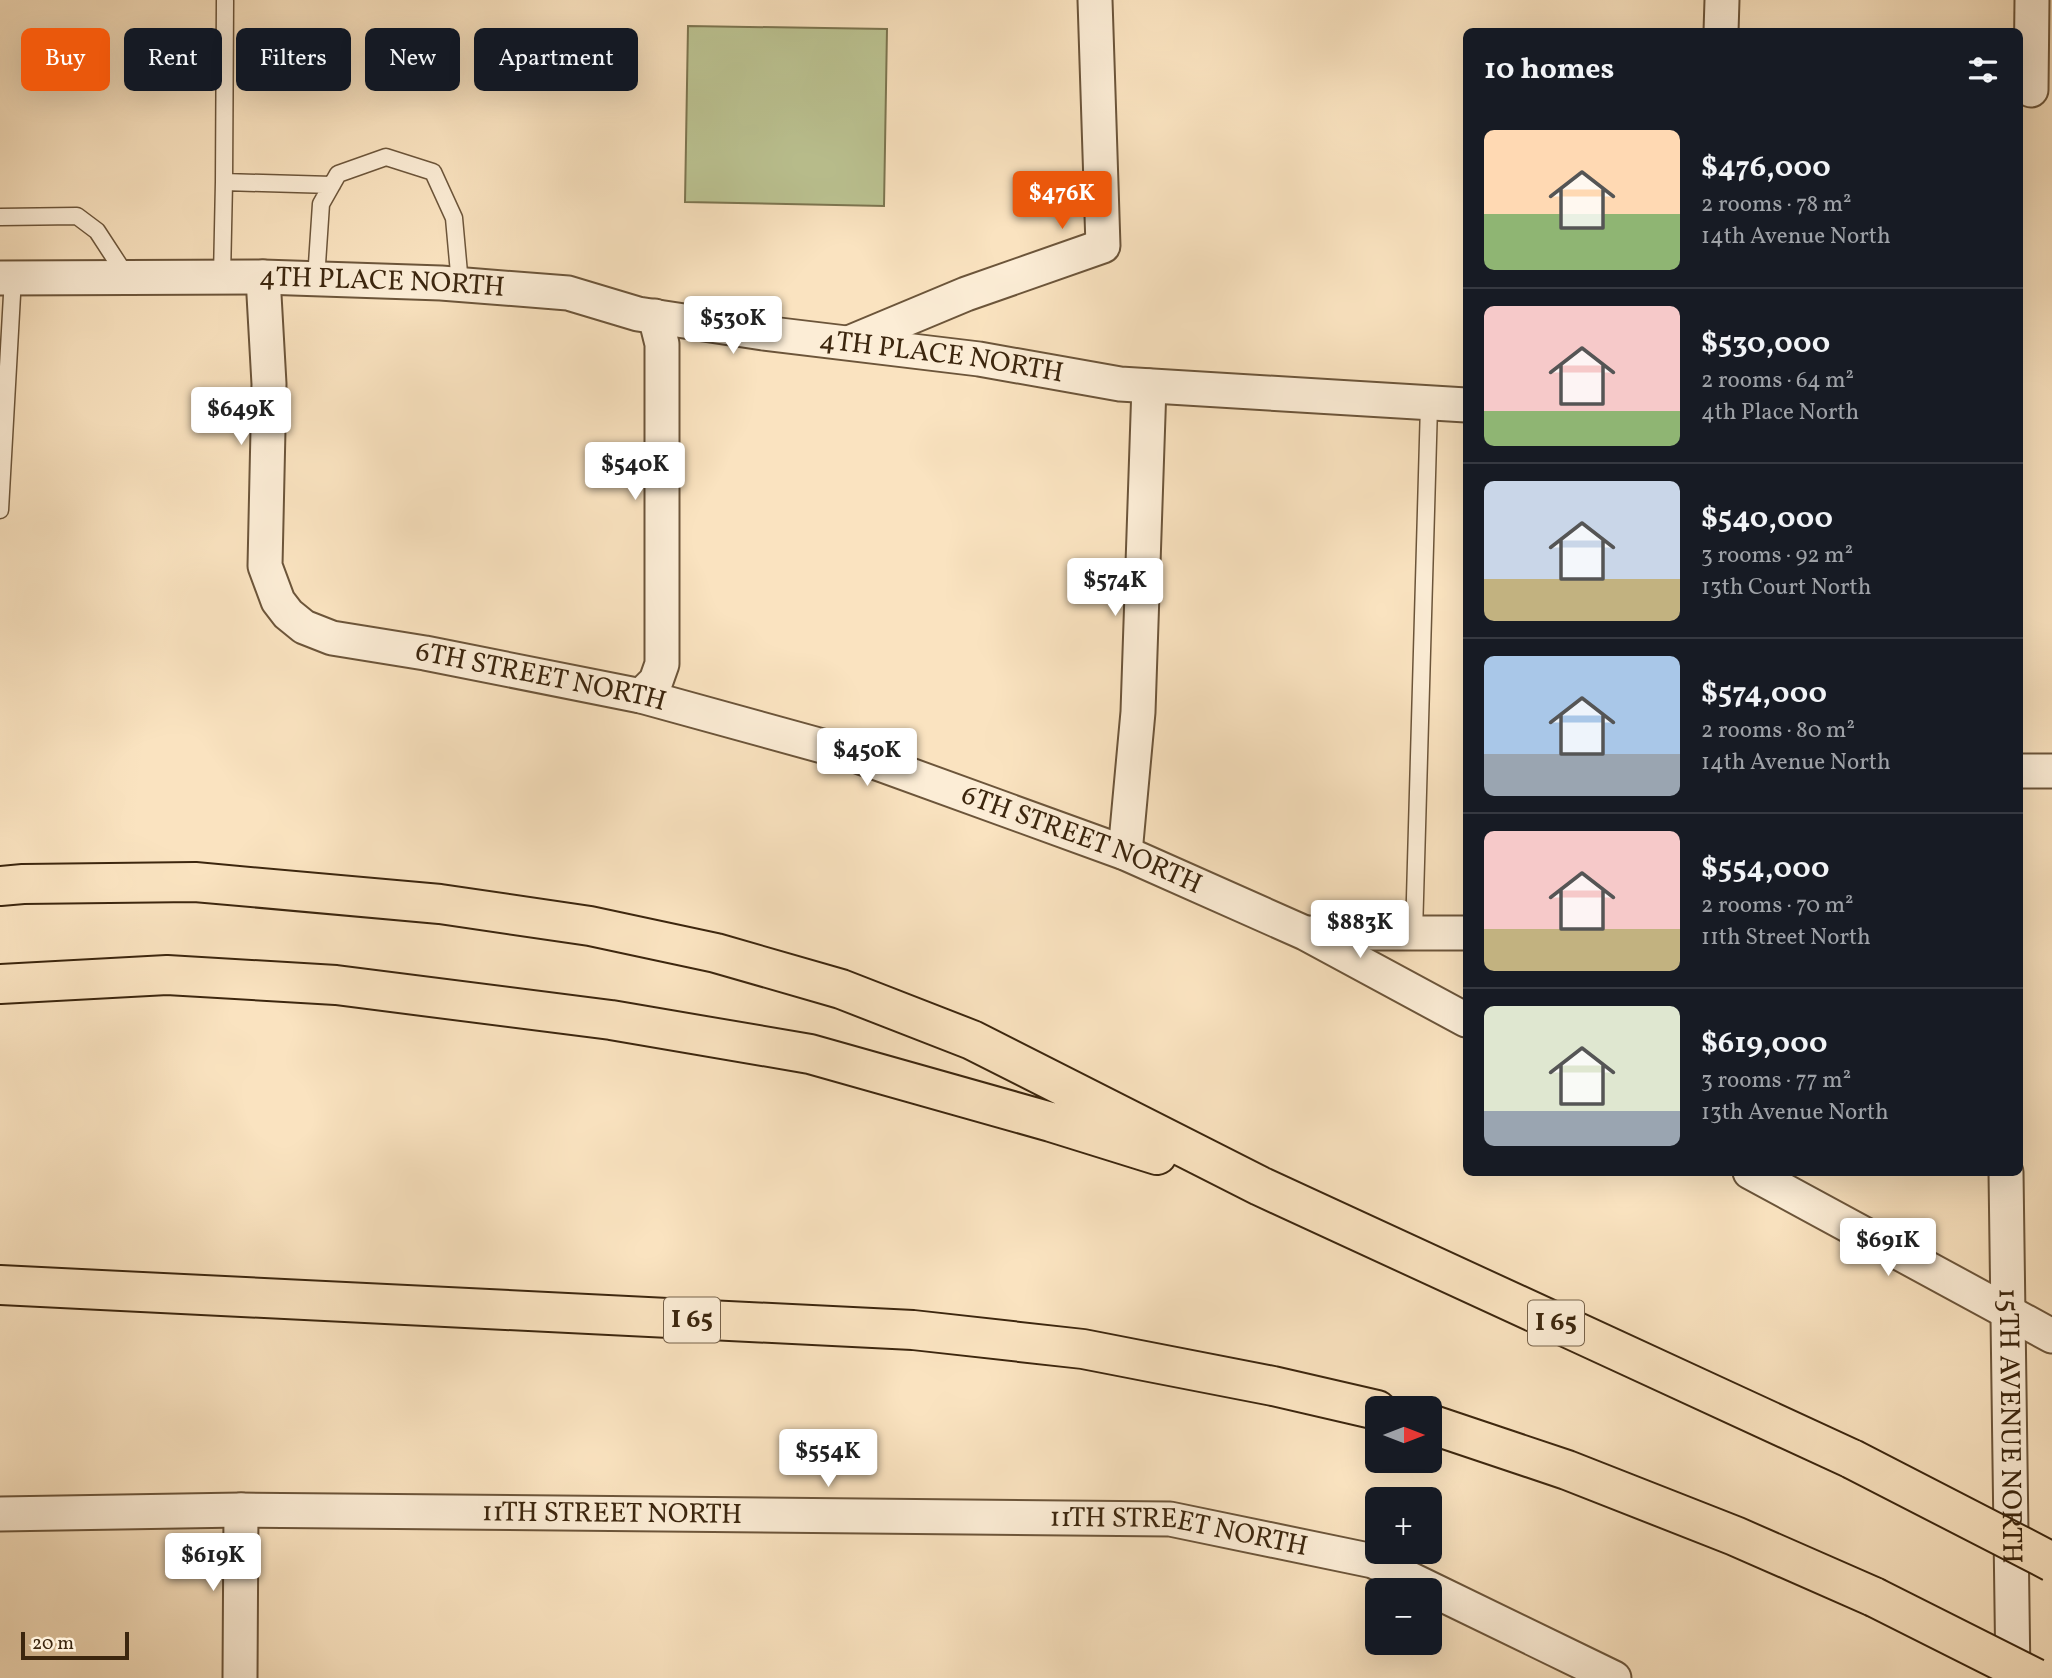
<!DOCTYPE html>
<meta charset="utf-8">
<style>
:root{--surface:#171b24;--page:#242831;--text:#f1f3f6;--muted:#9ea1a6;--line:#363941;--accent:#ea580c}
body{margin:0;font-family:Vollkorn,serif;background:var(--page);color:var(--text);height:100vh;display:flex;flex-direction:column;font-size:26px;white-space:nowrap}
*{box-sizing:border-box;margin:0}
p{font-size:23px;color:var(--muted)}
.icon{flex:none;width:38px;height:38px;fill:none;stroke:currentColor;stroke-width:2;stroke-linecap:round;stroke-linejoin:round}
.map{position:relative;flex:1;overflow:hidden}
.details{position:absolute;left:1463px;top:28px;width:560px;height:1148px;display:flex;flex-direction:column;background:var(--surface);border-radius:10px;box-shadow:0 7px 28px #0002}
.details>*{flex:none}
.hud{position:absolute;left:21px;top:28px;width:665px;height:63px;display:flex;gap:14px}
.needle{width:46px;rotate:90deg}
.fabs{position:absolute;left:1365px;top:1396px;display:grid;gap:14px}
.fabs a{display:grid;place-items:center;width:77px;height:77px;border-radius:10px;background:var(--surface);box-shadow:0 7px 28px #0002;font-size:35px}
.scale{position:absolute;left:21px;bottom:18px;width:108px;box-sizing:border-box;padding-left:7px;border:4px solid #3c260e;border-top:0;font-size:19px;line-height:24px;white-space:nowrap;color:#3c260e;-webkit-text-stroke:5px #fcedd6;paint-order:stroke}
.price{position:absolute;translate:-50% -60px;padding:0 16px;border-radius:7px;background:#fff;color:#222;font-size:23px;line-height:46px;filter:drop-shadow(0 2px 4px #0008)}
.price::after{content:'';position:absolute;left:50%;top:42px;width:21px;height:16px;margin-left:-10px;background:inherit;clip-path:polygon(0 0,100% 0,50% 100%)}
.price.on{background:var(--accent);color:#fff}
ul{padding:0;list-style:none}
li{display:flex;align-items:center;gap:21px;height:175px;padding:0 21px}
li+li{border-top:2px solid var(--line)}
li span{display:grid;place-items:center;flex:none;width:196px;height:140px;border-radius:10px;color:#555}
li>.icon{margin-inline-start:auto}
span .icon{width:84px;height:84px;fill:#fffc;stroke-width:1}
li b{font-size:30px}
h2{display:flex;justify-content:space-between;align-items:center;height:84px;padding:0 21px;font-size:30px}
.tag{padding:0 24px;border-radius:10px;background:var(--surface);box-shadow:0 7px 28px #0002;font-size:24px;line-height:63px}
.tag.on{background:var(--accent);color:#fff}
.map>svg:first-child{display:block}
</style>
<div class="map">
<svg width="2052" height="1678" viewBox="0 0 2052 1678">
<rect width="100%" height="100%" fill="#fae3c0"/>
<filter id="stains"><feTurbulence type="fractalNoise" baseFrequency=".00286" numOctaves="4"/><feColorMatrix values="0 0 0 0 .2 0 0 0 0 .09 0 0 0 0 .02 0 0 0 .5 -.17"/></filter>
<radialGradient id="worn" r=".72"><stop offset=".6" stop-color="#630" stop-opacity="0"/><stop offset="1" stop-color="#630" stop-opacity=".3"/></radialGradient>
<!-- green -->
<path fill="#bcc493" stroke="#7c7550" stroke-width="2" d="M 688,26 L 887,29 L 884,206 L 685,202 Z"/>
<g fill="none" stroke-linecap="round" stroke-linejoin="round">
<defs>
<path id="service" d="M 224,182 L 225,1
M 0,217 L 77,216 L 97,231 L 127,277
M 222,277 L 224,182 L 332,185
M 316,279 L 321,204 L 338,174 L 386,157 L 433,172 L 454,218 L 460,284
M 0,510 L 13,277
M 1414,933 L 1429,405"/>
<g id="minor">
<path d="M 1721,32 L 1722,0"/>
<path d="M 2031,90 L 2032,0"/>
<path id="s1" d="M 263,277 L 269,384 L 265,566 L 278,601 L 288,614 L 304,627 L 332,638 L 425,653 L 641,696 L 855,755 L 1125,853 L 1305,933 L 1466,1020"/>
<path id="s2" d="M 0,278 L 263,277 L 441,283 L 568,293 L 638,314 L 763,333 L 979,359 L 1120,384 L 1466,405"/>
<path d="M 851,342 L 966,294 L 1103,246 L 1095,0"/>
<path d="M 641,696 L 656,681 L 662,664 L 662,344 L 655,316"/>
<path d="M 2020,771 L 2052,771"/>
<path d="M 1125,853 L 1138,712 L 1149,386"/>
<path d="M 1311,933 L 1466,933"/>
<path d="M 1750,1172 L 2052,1336"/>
<path id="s3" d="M 2006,1172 L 2013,1678"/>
<path id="s4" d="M 0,1514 L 241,1510 L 1170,1519 L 1373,1561 L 1614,1678"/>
<path d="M 240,1678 L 241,1510"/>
</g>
<path id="motorway" d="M 0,886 L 23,884 L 195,882 L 440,904 L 590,926 L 716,953 L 841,989 L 972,1040 L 1260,1186 L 1852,1459
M 0,984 L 167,975 L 336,985 L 611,1020 L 810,1054 L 1051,1122 L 1157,1155
M 0,1285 L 913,1330 L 1083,1349 L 1273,1386 L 1377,1410
M 1430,1424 L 1567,1470 L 1735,1536 L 1874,1597"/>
</defs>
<!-- service casing -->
<use href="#service" stroke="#6c553a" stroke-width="19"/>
<!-- minor casing -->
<use href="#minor" stroke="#6c553a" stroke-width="37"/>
<!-- motorway casing -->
<use href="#motorway" stroke="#3c260e" stroke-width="42"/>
<!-- service -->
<use href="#service" stroke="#fcedd6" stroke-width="16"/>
<!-- minor -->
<use href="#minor" stroke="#fcedd6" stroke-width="33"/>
<!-- motorway -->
<use href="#motorway" stroke="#fae3c0" stroke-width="38"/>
<defs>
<path id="motorway-bridge" d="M 1852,1459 L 2052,1562
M 1874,1597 L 2035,1678"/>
</defs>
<!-- motorway-bridge casing -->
<use href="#motorway-bridge" stroke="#3c260e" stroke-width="42" stroke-linecap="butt"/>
<!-- motorway-bridge -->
<use href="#motorway-bridge" stroke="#fae3c0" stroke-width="38"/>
</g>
<g text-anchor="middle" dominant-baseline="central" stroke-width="5" stroke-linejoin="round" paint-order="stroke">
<!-- shield labels -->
<g fill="#fcedd6" stroke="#76624a" stroke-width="2">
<rect x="664" y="1297.5" width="56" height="45" rx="5"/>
<rect x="1528" y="1300.5" width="56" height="45" rx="5"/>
</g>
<g font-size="26" font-weight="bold" fill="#3c260e">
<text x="692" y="1320">I 65</text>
<text x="1556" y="1323">I 65</text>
</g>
<!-- street labels -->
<g font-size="28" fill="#3c260e" stroke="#fcedd6">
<text stroke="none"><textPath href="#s2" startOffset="382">4TH PLACE NORTH</textPath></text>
<text stroke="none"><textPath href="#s2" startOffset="948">4TH PLACE NORTH</textPath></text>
<text stroke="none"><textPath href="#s1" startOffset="606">6TH STREET NORTH</textPath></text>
<text stroke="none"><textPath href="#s1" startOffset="1172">6TH STREET NORTH</textPath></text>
<text stroke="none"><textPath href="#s3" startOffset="254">15TH AVENUE NORTH</textPath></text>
<text stroke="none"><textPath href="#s4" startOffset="612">11TH STREET NORTH</textPath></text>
<text stroke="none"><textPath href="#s4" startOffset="1180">11TH STREET NORTH</textPath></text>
</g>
</g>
<rect width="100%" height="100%" filter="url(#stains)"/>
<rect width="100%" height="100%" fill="url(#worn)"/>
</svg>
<div class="fabs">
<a><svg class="needle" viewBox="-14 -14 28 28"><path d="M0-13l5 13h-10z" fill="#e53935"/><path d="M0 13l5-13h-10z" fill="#9ea1a6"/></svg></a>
<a>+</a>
<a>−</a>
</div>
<div class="scale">20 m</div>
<b class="price on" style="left:1062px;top:231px">$476K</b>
<b class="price" style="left:733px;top:356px">$530K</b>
<b class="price" style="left:241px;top:447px">$649K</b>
<b class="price" style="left:635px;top:502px">$540K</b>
<b class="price" style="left:1115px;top:618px">$574K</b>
<b class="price" style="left:867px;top:788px">$450K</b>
<b class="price" style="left:1360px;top:960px">$883K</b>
<b class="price" style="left:1888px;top:1278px">$691K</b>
<b class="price" style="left:828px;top:1489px">$554K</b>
<b class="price" style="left:213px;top:1593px">$619K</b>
<div class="hud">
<a class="tag on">Buy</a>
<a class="tag">Rent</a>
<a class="tag">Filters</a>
<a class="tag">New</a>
<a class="tag">Apartment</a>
</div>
<section class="details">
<h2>10 homes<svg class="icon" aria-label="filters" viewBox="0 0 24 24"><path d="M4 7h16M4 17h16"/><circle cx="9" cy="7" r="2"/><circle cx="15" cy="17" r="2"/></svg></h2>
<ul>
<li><span style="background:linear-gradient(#ffd9b3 60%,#8fb573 0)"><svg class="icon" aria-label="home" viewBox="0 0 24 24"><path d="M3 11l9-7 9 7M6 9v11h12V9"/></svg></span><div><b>$476,000</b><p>2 rooms · 78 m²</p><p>14th Avenue North</p></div></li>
<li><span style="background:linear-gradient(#f6c9c9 75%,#8fb573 0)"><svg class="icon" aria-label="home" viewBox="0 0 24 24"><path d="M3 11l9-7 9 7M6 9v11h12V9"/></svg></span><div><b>$530,000</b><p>2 rooms · 64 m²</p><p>4th Place North</p></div></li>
<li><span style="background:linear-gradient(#c9d6e8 70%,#c2b280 0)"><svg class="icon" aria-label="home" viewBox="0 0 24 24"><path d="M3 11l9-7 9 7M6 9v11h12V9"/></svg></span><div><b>$540,000</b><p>3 rooms · 92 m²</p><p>13th Court North</p></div></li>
<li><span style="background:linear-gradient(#a9c7e8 70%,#9aa5b1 0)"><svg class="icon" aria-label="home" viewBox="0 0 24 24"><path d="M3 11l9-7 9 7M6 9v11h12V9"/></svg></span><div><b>$574,000</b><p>2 rooms · 80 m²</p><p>14th Avenue North</p></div></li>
<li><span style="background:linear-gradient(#f6c9c9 70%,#c2b280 0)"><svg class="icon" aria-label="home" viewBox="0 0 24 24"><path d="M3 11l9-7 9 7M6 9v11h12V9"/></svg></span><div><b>$554,000</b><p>2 rooms · 70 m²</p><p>11th Street North</p></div></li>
<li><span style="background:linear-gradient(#dfe7d0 75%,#9aa5b1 0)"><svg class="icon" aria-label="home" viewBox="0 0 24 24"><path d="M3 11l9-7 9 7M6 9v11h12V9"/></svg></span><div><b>$619,000</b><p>3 rooms · 77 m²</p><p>13th Avenue North</p></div></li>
</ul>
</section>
</div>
